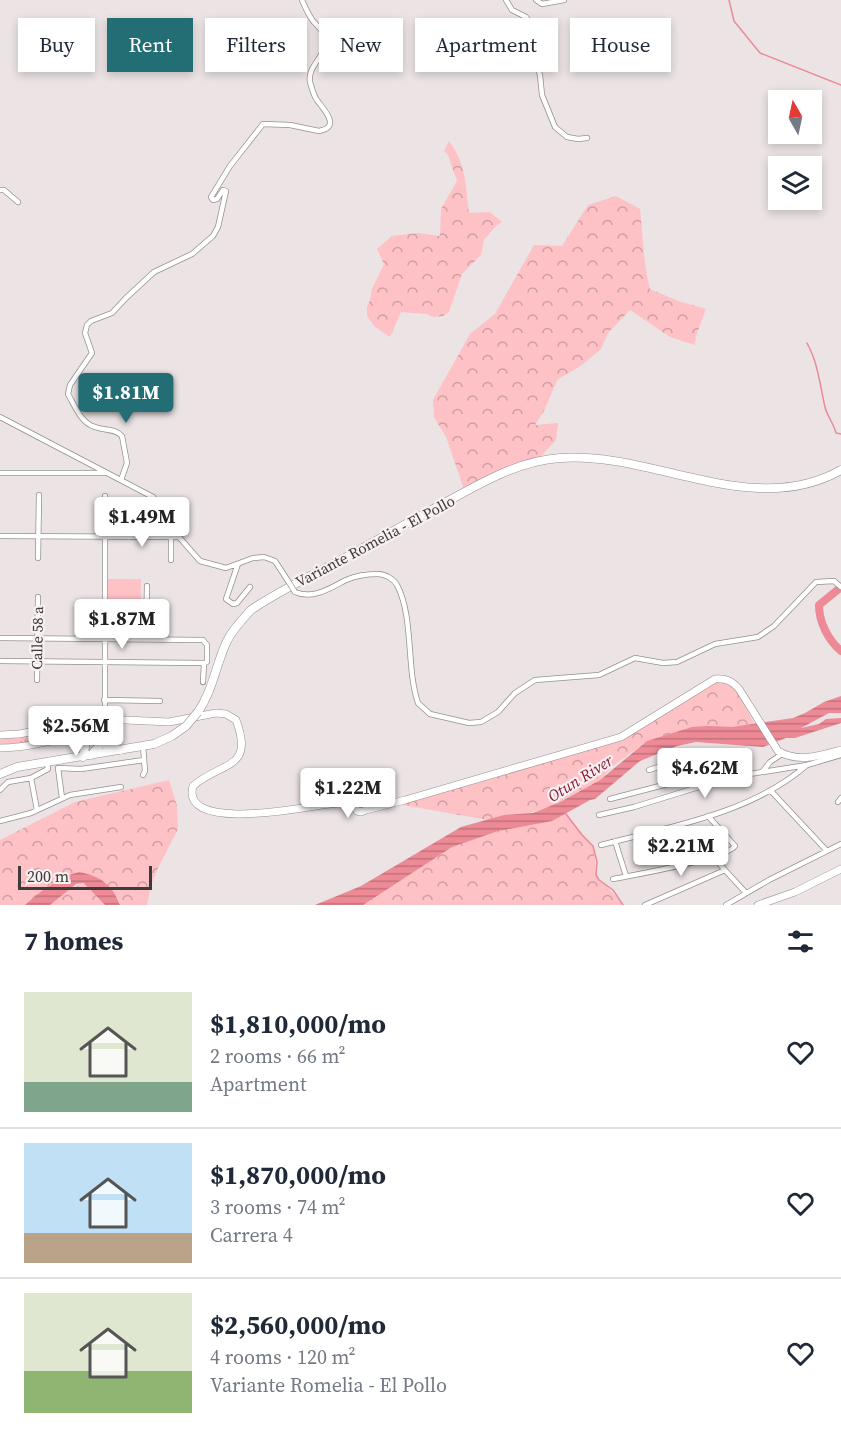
<!DOCTYPE html>
<meta charset="utf-8">
<style>
:root{--surface:#fff;--page:#f2f2f3;--text:#1f2937;--muted:#747a83;--line:#e0e1e3;--accent:#236e74}
body{margin:0;font-family:"Source Serif 4",serif;background:var(--page);color:var(--text);height:100vh;display:flex;flex-direction:column;font-size:22px;white-space:nowrap}
*{box-sizing:border-box;margin:0}
p{font-size:20px;color:var(--muted)}
.icon{flex:none;width:33px;height:33px;fill:none;stroke:currentColor;stroke-width:2;stroke-linecap:round;stroke-linejoin:round}
.map{position:relative;height:905px;overflow:hidden}
.sheet{display:flex;flex-direction:column;background:var(--surface);flex:1}
.sheet>*{flex:none}
.banner{position:absolute;left:18px;top:18px;width:806px;height:54px;display:flex;gap:12px}
.needle{width:39px;rotate:351deg}
.fabs{position:absolute;left:768px;top:90px;display:grid;gap:12px}
.fabs a{display:grid;place-items:center;width:54px;height:54px;border-radius:0px;background:var(--surface);box-shadow:0 3px 9px #0003;font-size:30px}
.scale{position:absolute;left:18px;bottom:15px;width:134px;box-sizing:border-box;padding-left:6px;border:3px solid #3e3b3b;border-top:0;font-size:16px;line-height:21px;white-space:nowrap;color:#3e3b3b;-webkit-text-stroke:4px #f8f0f1;paint-order:stroke}
.price{position:absolute;translate:-50% -51px;padding:0 14px;border-radius:6px;background:#fff;color:#222;font-size:20px;line-height:39px;filter:drop-shadow(0 2px 3px #0008)}
.price::after{content:'';position:absolute;left:50%;top:36px;width:18px;height:14px;margin-left:-9px;background:inherit;clip-path:polygon(0 0,100% 0,50% 100%)}
.price.current{background:var(--accent);color:#fff}
ul{padding:0;list-style:none}
li{display:flex;align-items:center;gap:18px;height:150px;padding:0 24px}
li+li{border-top:2px solid var(--line)}
li span{display:grid;place-items:center;flex:none;width:168px;height:120px;border-radius:0px;color:#555}
li>.icon{margin-inline-start:auto}
span .icon{width:72px;height:72px;fill:#fffc;stroke-width:1}
li b{font-size:26px}
h2{display:flex;justify-content:space-between;align-items:center;height:72px;padding:0 24px;font-size:26px}
.pill{padding:0 21px;border-radius:0px;background:var(--surface);box-shadow:0 3px 9px #0003;font-size:21px;line-height:54px}
.pill.current{background:var(--accent);color:#fff}
.map>svg:first-child{display:block}
</style>
<div class="map">
<svg width="841" height="905" viewBox="0 0 841 905">
<defs>
<pattern id="grass-tufts" width="24" height="20" patternUnits="userSpaceOnUse" patternTransform="scale(1.5)"><rect width="24" height="20" fill="#fdc1c6"/><path d="M3 7l-1-3M5 7V3M7 7l1-3M15 17l-1-3M17 17v-4M19 17l1-3" fill="none" stroke="#ce9ea2"/></pattern>
<pattern id="forest-crowns" width="20" height="18" patternUnits="userSpaceOnUse" patternTransform="scale(1.5)"><rect width="20" height="18" fill="#fdc1c6"/><path d="M2 6a3 3 0 1 1 6 0M12 15a3 3 0 1 1 6 0" fill="none" stroke="#ce9ea2"/></pattern>
<pattern id="water-rules" width="6" height="5" patternUnits="userSpaceOnUse" patternTransform="scale(1.5)"><rect width="6" height="5" fill="#ed8a96"/><path d="M0 2.5h6" fill="none" stroke="#c1727c"/></pattern>
</defs>
<rect width="100%" height="100%" fill="#ebe3e4"/>
<!-- grass -->
<path fill="url(#grass-tufts)" d="M 104,719 L 104,726 L 47,743 L 0,748 L 0,735 Z"/>
<!-- forest -->
<path fill="url(#forest-crowns)" d="M 449,141 C 467,165 465,185 469,213 L 490,212 L 502,222 L 495,227 L 484,240 L 481,255 L 462,274 L 449,312 L 443,316 L 433,317 L 427,314 L 401,312 L 390,337 L 375,327 L 367,316 L 367,307 L 370,300 L 372,289 L 384,264 L 377,249 L 392,236 L 418,233 L 440,236 L 441,209 L 457,181 L 448,155 L 444,151 Z
M 616,196 L 640,209 C 643,235 643,263 650,289 L 678,301 L 706,309 L 696,336 L 695,345 L 670,337 L 630,310 L 608,333 L 601,349 L 582,365 L 557,380 L 544,411 L 535,425 L 558,423 L 556,440 L 536,462 L 465,492 L 446,437 L 434,417 L 433,400 L 470,334 L 495,314 L 534,245 L 562,246 L 588,205 Z
M 715,679 L 734,686 L 759,732 L 679,731 L 643,744 L 614,765 L 600,780 L 551,806 L 512,819 L 562,809 L 594,848 L 596,875 L 624,905 L 344,905 L 414,862 L 505,823 L 397,804 L 621,737 Z
M 169,780 L 177,806 L 178,829 L 158,868 L 151,885 L 147,905 L 121,905 L 116,896 L 79,872 L 26,905 L 0,905 L 0,840 L 75,802 Z
M 85,883 L 104,893 L 112,905 L 50,905 L 70,888 Z"/>
<!-- park -->
<path fill="#fdc1c6" d="M 105,579 L 141,579 L 140,639 L 105,639 Z"/>
<!-- water -->
<path fill="url(#water-rules)" d="M 841,696 L 841,713 L 829,713 L 801,728 L 819,724 L 826,719 L 841,718 L 841,723 L 795,738 L 786,738 L 763,747 L 696,742 L 677,746 L 640,761 L 595,799 L 590,800 L 552,821 L 498,831 L 452,847 L 363,905 L 315,905 L 361,886 L 461,827 L 504,815 L 533,813 L 560,802 L 600,780 L 647,741 L 692,727 L 708,726 L 732,727 L 793,718 L 805,713 L 824,702 Z
M 79,872 C 100,876 112,884 120,905 L 105,905 L 84,883 L 76,884 L 50,905 L 25,905 C 41,891 58,877 79,872 Z"/>
<g fill="none" stroke-linecap="round" stroke-linejoin="round">
<!-- stream -->
<path stroke="#ed8a96" stroke-width="1.5" d="M 729,0 L 734,21 L 760,53 L 841,85
M 807,343 C 818,363 820,385 825,407 C 827,416 834,424 836,433 L 841,434
M 566,814 L 582,835 L 593,846 L 597,862 L 596,875 L 599,880 L 613,890 L 623,905"/>
<!-- river -->
<path stroke="#ed8a96" stroke-width="8" d="M 841,587 L 819,605 C 819,622 828,640 841,651"/>
<defs>
<path id="minor" d="M 506,0 L 512,10 L 526,17 L 529,22 L 528,42 L 540,75 L 542,95 L 555,127 L 567,137 L 578,139 L 587,138
M 536,0 L 542,4 L 564,0
M 0,190 L 4,190 L 18,202
M 0,417 L 153,497 L 179,537 L 200,561 L 226,568 L 253,558 L 264,557 L 275,561 L 288,581
M 0,473 L 105,473
M 121,480 L 127,463 L 122,436 C 114,428 105,431 95,427 C 81,423 75,406 68,394 L 70,385 L 92,353 L 85,333 L 87,325 L 91,321 L 112,313 L 126,298 L 154,272 L 192,254 L 213,236 L 218,227 L 226,191 L 223,190 L 217,199 L 213,200 L 211,197 L 230,166 L 263,124 L 290,125 L 319,131 C 342,127 323,109 317,100 C 313,95 312,88 310,82 C 307,64 329,57 324,35 C 322,29 316,25 313,21 C 308,14 305,7 302,0
M 0,536 L 179,537
M 38,558 L 39,495
M 171,560 L 171,537
M 238,564 L 226,599 L 233,604 L 237,603 L 250,587
M 295,592 C 313,600 330,588 346,580 C 355,576 369,574 378,574 C 385,574 394,579 397,585 C 414,617 406,668 418,703 L 430,714 L 469,723 L 481,722 L 498,712 L 515,693 L 535,680 L 599,675 L 635,658 L 663,663 L 677,662 L 715,644 L 758,637 L 774,626 L 816,582 L 834,581 L 841,587
M 0,638 L 203,640 L 207,645 L 207,662 L 204,663 L 203,682
M 146,639 L 147,586
M 0,661 L 204,663
M 37,680 L 38,597
M 104,700 L 160,701
M 105,753 L 105,496
M 649,770 L 689,757 L 698,771 L 698,779 L 703,787
M 698,771 L 728,758
M 763,771 L 770,762 L 782,754
M 143,775 L 145,771 L 143,746
M 0,790 L 8,782 L 31,778
M 771,791 L 827,851
M 62,798 L 58,768 L 81,769 L 144,760
M 610,799 L 698,776
M 838,802 L 841,798
M 37,810 L 31,778 L 48,769 L 47,763
M 599,815 L 634,807 L 731,777 L 807,765 L 841,755
M 0,821 L 31,813 L 70,795 L 121,787
M 615,841 L 626,876
M 601,845 C 670,827 752,813 807,765
M 713,857 L 746,893
M 613,879 C 634,875 726,859 735,846 L 708,816
M 645,905 L 725,870
M 726,905 L 769,880 L 841,844"/>
<path id="secondary" d="M 0,735 L 19,734 L 104,719 L 169,722 L 216,713 L 226,714 L 236,720 C 255,770 222,761 193,786 C 180,832 301,808 322,805 C 334,803 346,803 358,800
M 0,748 C 36,748 70,735 104,726 L 109,721
M 365,801 L 367,806 L 366,810 L 361,812 L 357,811 L 354,804 L 359,800 L 384,805
M 366,810 L 405,800 L 621,737 L 715,679 C 726,678 732,681 739,689 L 778,751 C 798,763 819,756 841,750
M 758,905 L 795,892 L 841,869"/>
<path id="trunk" d="M 198,712 C 213,690 216,664 227,641 C 233,629 242,620 251,610 C 283,588 320,572 354,553 C 386,535 418,517 450,500 C 485,481 519,461 560,458 C 653,451 753,520 841,470
M 82,732 L 86,742 L 83,757
M 91,755 L 104,740 L 112,747 L 120,750
M 0,774 L 17,767 L 154,744 L 172,736 L 186,726"/>
</defs>
<!-- minor casing -->
<use href="#minor" stroke="#979090" stroke-width="6"/>
<!-- secondary casing -->
<use href="#secondary" stroke="#979090" stroke-width="8"/>
<!-- trunk casing -->
<use href="#trunk" stroke="#979090" stroke-width="9"/>
<!-- minor -->
<use href="#minor" stroke="#fff" stroke-width="4.5"/>
<!-- secondary -->
<use href="#secondary" stroke="#fff" stroke-width="7"/>
<!-- trunk -->
<use href="#trunk" stroke="#fff" stroke-width="8"/>
<defs>
<path id="minor-bridge" d="M 288,581 L 295,592"/>
<path id="trunk-bridge" d="M 186,726 L 198,712"/>
</defs>
<!-- minor-bridge casing -->
<use href="#minor-bridge" stroke="#979090" stroke-width="6" stroke-linecap="butt"/>
<!-- trunk-bridge casing -->
<use href="#trunk-bridge" stroke="#979090" stroke-width="9" stroke-linecap="butt"/>
<!-- minor-bridge -->
<use href="#minor-bridge" stroke="#fff" stroke-width="4.5"/>
<!-- trunk-bridge -->
<use href="#trunk-bridge" stroke="#fff" stroke-width="8"/>
</g>
<g text-anchor="middle" dominant-baseline="central" stroke-width="4.5" stroke-linejoin="round" paint-order="stroke">
<!-- street labels -->
<g font-size="15" fill="#3e3b3b" stroke="#f8f0f1">
<text transform="translate(375 541) rotate(-28)">Variante Romelia - El Pollo</text>
<text transform="translate(37 638) rotate(-89)">Calle 58 a</text>
</g>
<!-- water labels -->
<g font-size="16" font-style="italic" fill="#8d1937" stroke="#f8f0f1">
<text transform="translate(580 778) rotate(-32)">Otun River</text>
</g>
</g>
</svg>
<div class="fabs">
<a><svg class="needle" viewBox="-14 -14 28 28"><path d="M0-13l5 13h-10z" fill="#e53935"/><path d="M0 13l5-13h-10z" fill="#747a83"/></svg></a>
<a><svg class="icon" aria-label="layers" viewBox="0 0 24 24"><path d="M12 4l9 5-9 5-9-5zM3 14l9 5 9-5"/></svg></a>
</div>
<div class="scale">200 m</div>
<b class="price current" style="left:126px;top:424px">$1.81M</b>
<b class="price" style="left:142px;top:548px">$1.49M</b>
<b class="price" style="left:122px;top:650px">$1.87M</b>
<b class="price" style="left:76px;top:757px">$2.56M</b>
<b class="price" style="left:705px;top:799px">$4.62M</b>
<b class="price" style="left:348px;top:819px">$1.22M</b>
<b class="price" style="left:681px;top:877px">$2.21M</b>
<div class="banner">
<a class="pill">Buy</a>
<a class="pill current">Rent</a>
<a class="pill">Filters</a>
<a class="pill">New</a>
<a class="pill">Apartment</a>
<a class="pill">House</a>
</div>
</div>
<section class="sheet">
<h2>7 homes<svg class="icon" aria-label="filters" viewBox="0 0 24 24"><path d="M4 7h16M4 17h16"/><circle cx="9" cy="7" r="2"/><circle cx="15" cy="17" r="2"/></svg></h2>
<ul>
<li><span style="background:linear-gradient(#dfe7d0 75%,#7fa58c 0)"><svg class="icon" aria-label="home" viewBox="0 0 24 24"><path d="M3 11l9-7 9 7M6 9v11h12V9"/></svg></span><div><b>$1,810,000/mo</b><p>2 rooms · 66 m²</p><p>Apartment</p></div><svg class="icon" aria-label="heart" viewBox="0 0 24 24"><path d="M12 20l-8-8c-3-5 5-10 8-4 3-6 11-1 8 4z"/></svg></li>
<li><span style="background:linear-gradient(#bfe0f5 75%,#b9a48a 0)"><svg class="icon" aria-label="home" viewBox="0 0 24 24"><path d="M3 11l9-7 9 7M6 9v11h12V9"/></svg></span><div><b>$1,870,000/mo</b><p>3 rooms · 74 m²</p><p>Carrera 4</p></div><svg class="icon" aria-label="heart" viewBox="0 0 24 24"><path d="M12 20l-8-8c-3-5 5-10 8-4 3-6 11-1 8 4z"/></svg></li>
<li><span style="background:linear-gradient(#dfe7d0 65%,#8fb573 0)"><svg class="icon" aria-label="home" viewBox="0 0 24 24"><path d="M3 11l9-7 9 7M6 9v11h12V9"/></svg></span><div><b>$2,560,000/mo</b><p>4 rooms · 120 m²</p><p>Variante Romelia - El Pollo</p></div><svg class="icon" aria-label="heart" viewBox="0 0 24 24"><path d="M12 20l-8-8c-3-5 5-10 8-4 3-6 11-1 8 4z"/></svg></li>
</ul>
</section>
